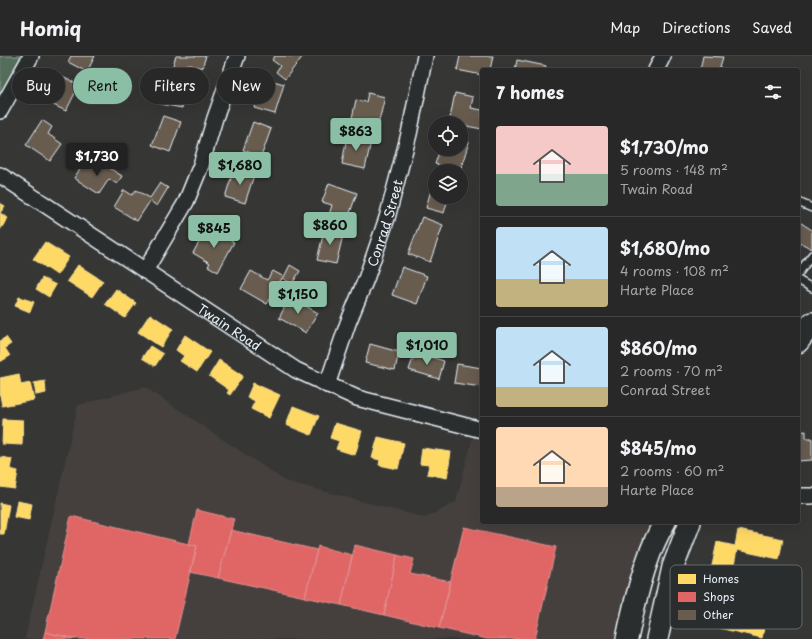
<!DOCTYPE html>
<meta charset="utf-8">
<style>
:root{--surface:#282828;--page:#303030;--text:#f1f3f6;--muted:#a5a6a8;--line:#444445;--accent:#8abfa5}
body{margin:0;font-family:"Playpen Sans",sans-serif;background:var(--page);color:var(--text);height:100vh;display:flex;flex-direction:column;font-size:15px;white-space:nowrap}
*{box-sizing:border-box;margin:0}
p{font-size:13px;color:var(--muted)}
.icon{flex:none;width:22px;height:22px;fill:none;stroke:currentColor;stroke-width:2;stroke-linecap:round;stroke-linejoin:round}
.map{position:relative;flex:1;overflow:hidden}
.sheet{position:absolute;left:480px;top:12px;width:320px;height:456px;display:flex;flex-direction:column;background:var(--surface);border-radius:4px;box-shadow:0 4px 16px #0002,0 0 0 1px var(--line)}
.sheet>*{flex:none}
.guide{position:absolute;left:12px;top:12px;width:380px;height:36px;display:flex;gap:8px}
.controls{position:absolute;left:428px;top:60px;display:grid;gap:8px}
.controls a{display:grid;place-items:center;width:40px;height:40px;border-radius:50%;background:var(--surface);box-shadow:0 4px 16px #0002,0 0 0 1px var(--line);font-size:20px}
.price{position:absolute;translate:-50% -34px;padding:0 9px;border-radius:4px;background:var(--accent);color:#111;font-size:13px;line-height:26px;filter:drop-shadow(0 1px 2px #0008)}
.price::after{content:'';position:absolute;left:50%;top:24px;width:12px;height:9px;margin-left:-6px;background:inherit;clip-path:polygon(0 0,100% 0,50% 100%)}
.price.on{background:#222;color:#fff}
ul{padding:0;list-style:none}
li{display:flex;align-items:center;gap:12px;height:100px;padding:0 16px}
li+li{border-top:1px solid var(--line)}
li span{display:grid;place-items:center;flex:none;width:112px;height:80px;border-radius:4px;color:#555}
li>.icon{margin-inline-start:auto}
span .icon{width:48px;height:48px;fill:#fffc;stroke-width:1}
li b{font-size:17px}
h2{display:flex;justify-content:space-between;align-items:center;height:48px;padding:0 16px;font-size:17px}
.tag{padding:0 14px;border-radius:18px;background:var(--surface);box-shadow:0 4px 16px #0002,0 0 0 1px var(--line);font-size:14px;line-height:36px}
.tag.on{background:var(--accent);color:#111}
header{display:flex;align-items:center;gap:24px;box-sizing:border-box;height:56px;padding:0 20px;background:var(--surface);border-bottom:1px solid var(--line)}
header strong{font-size:19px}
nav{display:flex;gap:22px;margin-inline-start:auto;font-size:14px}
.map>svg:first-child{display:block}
</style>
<header>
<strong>Homiq</strong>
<nav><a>Map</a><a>Directions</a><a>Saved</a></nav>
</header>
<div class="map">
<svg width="812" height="583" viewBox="0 0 812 583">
<rect width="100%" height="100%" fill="#363635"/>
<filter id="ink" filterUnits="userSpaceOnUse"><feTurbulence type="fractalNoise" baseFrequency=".025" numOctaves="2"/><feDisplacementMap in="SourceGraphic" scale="8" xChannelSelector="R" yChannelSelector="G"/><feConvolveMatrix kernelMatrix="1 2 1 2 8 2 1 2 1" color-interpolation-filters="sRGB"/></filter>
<g filter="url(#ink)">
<!-- built -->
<path fill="#45413d" d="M 145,331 L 285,425 L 425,462 L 456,446 L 473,380 L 482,382 L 482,466 L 651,466 L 640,490 L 627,534 L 615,583 L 25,583 L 78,349 Z"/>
<!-- green -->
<path fill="#546d5b" stroke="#9eafaa" d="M 0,0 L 21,0 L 0,38 Z"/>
<!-- homes -->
<path fill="#ffd966" stroke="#f8e092" d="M 0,147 L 5,150 L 0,157 L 8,162 L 0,174 Z
M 45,186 L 69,201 L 57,219 L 33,203 Z
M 78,209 L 103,225 L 92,241 L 67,225 Z
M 42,222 L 56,229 L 49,241 L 36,233 Z
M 116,233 L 136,247 L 125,262 L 105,248 Z
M 19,241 L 34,246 L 30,256 L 15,250 Z
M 150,258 L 173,273 L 161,291 L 138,276 Z
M 185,279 L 210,296 L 197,316 L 180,305 L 184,300 L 176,294 Z
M 6,281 L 11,288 L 5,292 L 10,300 L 0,306 L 0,285 Z
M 150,290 L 163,298 L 155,310 L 142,302 Z
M 219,304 L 243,320 L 230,339 L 227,337 L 229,334 L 209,320 Z
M 19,318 L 21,329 L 30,327 L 34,344 L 2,350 L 0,339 L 0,322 Z
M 45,325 L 46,337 L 36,339 L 34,327 Z
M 253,327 L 280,339 L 269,362 L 251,353 L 255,345 L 247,341 Z
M 293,350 L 319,360 L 311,379 L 286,369 Z
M 3,363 L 23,364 L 22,389 L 2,388 Z
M 335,367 L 362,375 L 355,399 L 336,393 L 339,385 L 330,382 Z
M 378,381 L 404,387 L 398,413 L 379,409 L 380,404 L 372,402 Z
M 422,392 L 451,396 L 447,422 L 427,418 L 429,409 L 420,408 Z
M 0,401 L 12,403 L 10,413 L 18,415 L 15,433 L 0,431 Z
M 17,445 L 32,448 L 29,464 L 14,461 Z
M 0,447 L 9,449 L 4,478 L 0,478 Z
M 738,474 L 783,483 L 779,503 L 737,494 L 725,554 L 766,562 L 762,582 L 719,572 L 723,556 L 703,552 L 717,486 L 735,490 Z"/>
<!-- shops -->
<path fill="#e06666" stroke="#e29092" d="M 197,454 L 234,463 L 218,522 L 190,516 L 197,490 L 189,488 Z
M 71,460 L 197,490 L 175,583 L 75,583 L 45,576 Z
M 464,471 L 556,491 L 535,583 L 487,583 L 439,572 Z
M 231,474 L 317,494 L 305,541 L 218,522 Z
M 355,489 L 397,499 L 384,559 L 341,549 Z
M 318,490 L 352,499 L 341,549 L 305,541 Z
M 397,499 L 414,503 L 410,518 L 451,526 L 439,572 L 384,559 Z
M 45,576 L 75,583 L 43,583 Z"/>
<!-- building -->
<path fill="#685c4f" stroke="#e8f1f8" d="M 71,0 L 95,0 L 87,16 L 68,6 Z
M 176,0 L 206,0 L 202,12 L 187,8 L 184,16 L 172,12 Z
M 275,0 L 303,0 L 285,23 L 276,16 L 280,10 L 272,4 Z
M 460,0 L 493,0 L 490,14 L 482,14 L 482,19 L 457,14 Z
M 703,0 L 723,1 L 719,14 L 700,14 Z
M 517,4 L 546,10 L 545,14 L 515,14 Z
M 58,19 L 79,29 L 66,55 L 45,45 Z
M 167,22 L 188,26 L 182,52 L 161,48 Z
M 263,22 L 284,28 L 275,58 L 254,52 Z
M 368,37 L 385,41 L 378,69 L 367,67 L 365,75 L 350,71 L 356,44 L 366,46 Z
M 455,37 L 473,41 L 471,52 L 482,54 L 482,73 L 461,69 L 461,67 L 449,67 Z
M 163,60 L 181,66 L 170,96 L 152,89 Z
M 42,64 L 52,71 L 48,78 L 62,88 L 50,105 L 26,89 Z
M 253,66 L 271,73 L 261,101 L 243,94 Z
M 347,80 L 371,85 L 365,113 L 342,108 Z
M 461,84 L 469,86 L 460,115 L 435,108 L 440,93 L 461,93 Z
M 98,105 L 122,120 L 117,128 L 109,123 L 99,138 L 74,122 L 84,107 L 93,113 Z
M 234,113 L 254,119 L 245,147 L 225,141 Z
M 434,123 L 435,141 L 456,141 L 455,145 L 448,143 L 444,157 L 426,152 Z
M 160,127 L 168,132 L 157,150 L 150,145 L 137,165 L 114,151 L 124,134 L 132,139 L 136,134 L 150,142 Z
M 329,127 L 357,137 L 347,165 L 329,159 L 332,149 L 322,146 Z
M 422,161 L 443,169 L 430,206 L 408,198 Z
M 798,165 L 812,174 L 812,193 L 801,187 L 798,191 Z
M 325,171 L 344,175 L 336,208 L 317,204 Z
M 207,172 L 234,186 L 218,216 L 208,210 L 210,207 L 193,197 Z
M 290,209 L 300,215 L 292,228 L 282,222 L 267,248 L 241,233 L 251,215 L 267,224 L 273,215 L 284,221 Z
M 402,211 L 427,220 L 417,248 L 392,239 Z
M 290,241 L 318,257 L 306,277 L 279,262 Z
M 370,288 L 399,296 L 395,314 L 365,307 Z
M 415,296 L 444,305 L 439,323 L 409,314 Z
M 457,308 L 482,312 L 482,331 L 454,327 Z
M 806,375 L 806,382 L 812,382 L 812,404 L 798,405 L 798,376 Z"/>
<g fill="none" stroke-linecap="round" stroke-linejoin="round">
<defs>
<path id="service" d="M 798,146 L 812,152
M 798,218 L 812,199
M 798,224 L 812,232"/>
<g id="minor">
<path d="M 656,14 L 663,0"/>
<path d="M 0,55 L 31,0"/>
<path id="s1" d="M 0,119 L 296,314 L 357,342 L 482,374"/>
<path d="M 145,215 L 186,146 L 201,109 L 215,62 L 237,0"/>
<path id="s2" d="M 327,329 L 348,267 L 366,223 L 387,162 L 409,78 L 425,0"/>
<path d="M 798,440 L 812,440"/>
</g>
<path id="secondary" d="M 798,286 L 812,267
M 627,583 C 634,548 646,496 665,466
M 657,583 L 673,511 L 690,466"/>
</defs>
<!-- service casing -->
<use href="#service" stroke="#e8f1f8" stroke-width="10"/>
<!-- minor casing -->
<use href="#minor" stroke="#e8f1f8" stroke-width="18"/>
<!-- secondary casing -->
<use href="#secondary" stroke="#e8f1f8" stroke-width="24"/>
<!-- service -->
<use href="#service" stroke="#2a2d2e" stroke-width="7"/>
<!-- minor -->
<use href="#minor" stroke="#2a2d2e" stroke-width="15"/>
<!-- secondary -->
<use href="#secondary" stroke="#2a2d2e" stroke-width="21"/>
</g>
</g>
<g text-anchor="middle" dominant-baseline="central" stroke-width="4" stroke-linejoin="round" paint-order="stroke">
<!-- street labels -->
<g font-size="13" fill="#e8f1f8" stroke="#2a2d2e">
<text stroke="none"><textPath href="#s2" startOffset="172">Conrad Street</textPath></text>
<text stroke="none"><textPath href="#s1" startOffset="275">Twain Road</textPath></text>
</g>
</g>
<!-- legend -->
<rect x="670" y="509" width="132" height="64" rx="6" fill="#2a2d2e" stroke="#63686b" stroke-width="1"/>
<rect x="678" y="518" width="18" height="10" fill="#ffd966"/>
<rect x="678" y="536" width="18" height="10" fill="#e06666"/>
<rect x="678" y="554" width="18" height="10" fill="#685c4f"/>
<g font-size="11" fill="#e8f1f8">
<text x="703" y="527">Homes</text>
<text x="703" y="545">Shops</text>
<text x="703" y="563">Other</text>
</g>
</svg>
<div class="controls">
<a><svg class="icon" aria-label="locate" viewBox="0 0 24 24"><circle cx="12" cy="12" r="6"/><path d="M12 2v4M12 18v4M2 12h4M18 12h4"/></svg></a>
<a><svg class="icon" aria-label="layers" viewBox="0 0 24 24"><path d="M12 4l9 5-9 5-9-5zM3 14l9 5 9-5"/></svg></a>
</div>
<b class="price" style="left:356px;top:96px">$863</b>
<b class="price on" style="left:97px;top:121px">$1,730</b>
<b class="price" style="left:240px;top:130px">$1,680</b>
<b class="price" style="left:330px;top:190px">$860</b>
<b class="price" style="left:214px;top:193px">$845</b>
<b class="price" style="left:298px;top:259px">$1,150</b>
<b class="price" style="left:427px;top:310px">$1,010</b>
<div class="guide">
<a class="tag">Buy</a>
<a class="tag on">Rent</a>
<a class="tag">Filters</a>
<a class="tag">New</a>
</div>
<section class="sheet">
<h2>7 homes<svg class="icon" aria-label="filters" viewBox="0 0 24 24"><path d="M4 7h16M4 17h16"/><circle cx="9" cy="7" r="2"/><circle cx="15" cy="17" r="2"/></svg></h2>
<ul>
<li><span style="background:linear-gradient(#f6c9c9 60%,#7fa58c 0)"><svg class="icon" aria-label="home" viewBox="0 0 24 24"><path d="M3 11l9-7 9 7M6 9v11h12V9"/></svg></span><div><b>$1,730/mo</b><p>5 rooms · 148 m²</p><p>Twain Road</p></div></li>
<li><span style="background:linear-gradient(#bfe0f5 65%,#c2b280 0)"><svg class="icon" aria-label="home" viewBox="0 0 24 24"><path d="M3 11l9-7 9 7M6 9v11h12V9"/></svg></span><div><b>$1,680/mo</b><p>4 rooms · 108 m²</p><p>Harte Place</p></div></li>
<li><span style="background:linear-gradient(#bfe0f5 75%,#c2b280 0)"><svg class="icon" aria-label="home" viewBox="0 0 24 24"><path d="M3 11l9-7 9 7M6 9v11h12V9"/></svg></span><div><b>$860/mo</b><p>2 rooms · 70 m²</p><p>Conrad Street</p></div></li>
<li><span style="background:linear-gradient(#ffd9b3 75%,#b9a48a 0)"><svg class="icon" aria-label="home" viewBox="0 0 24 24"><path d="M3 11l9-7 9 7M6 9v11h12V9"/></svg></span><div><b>$845/mo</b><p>2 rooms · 60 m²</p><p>Harte Place</p></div></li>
</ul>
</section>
</div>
